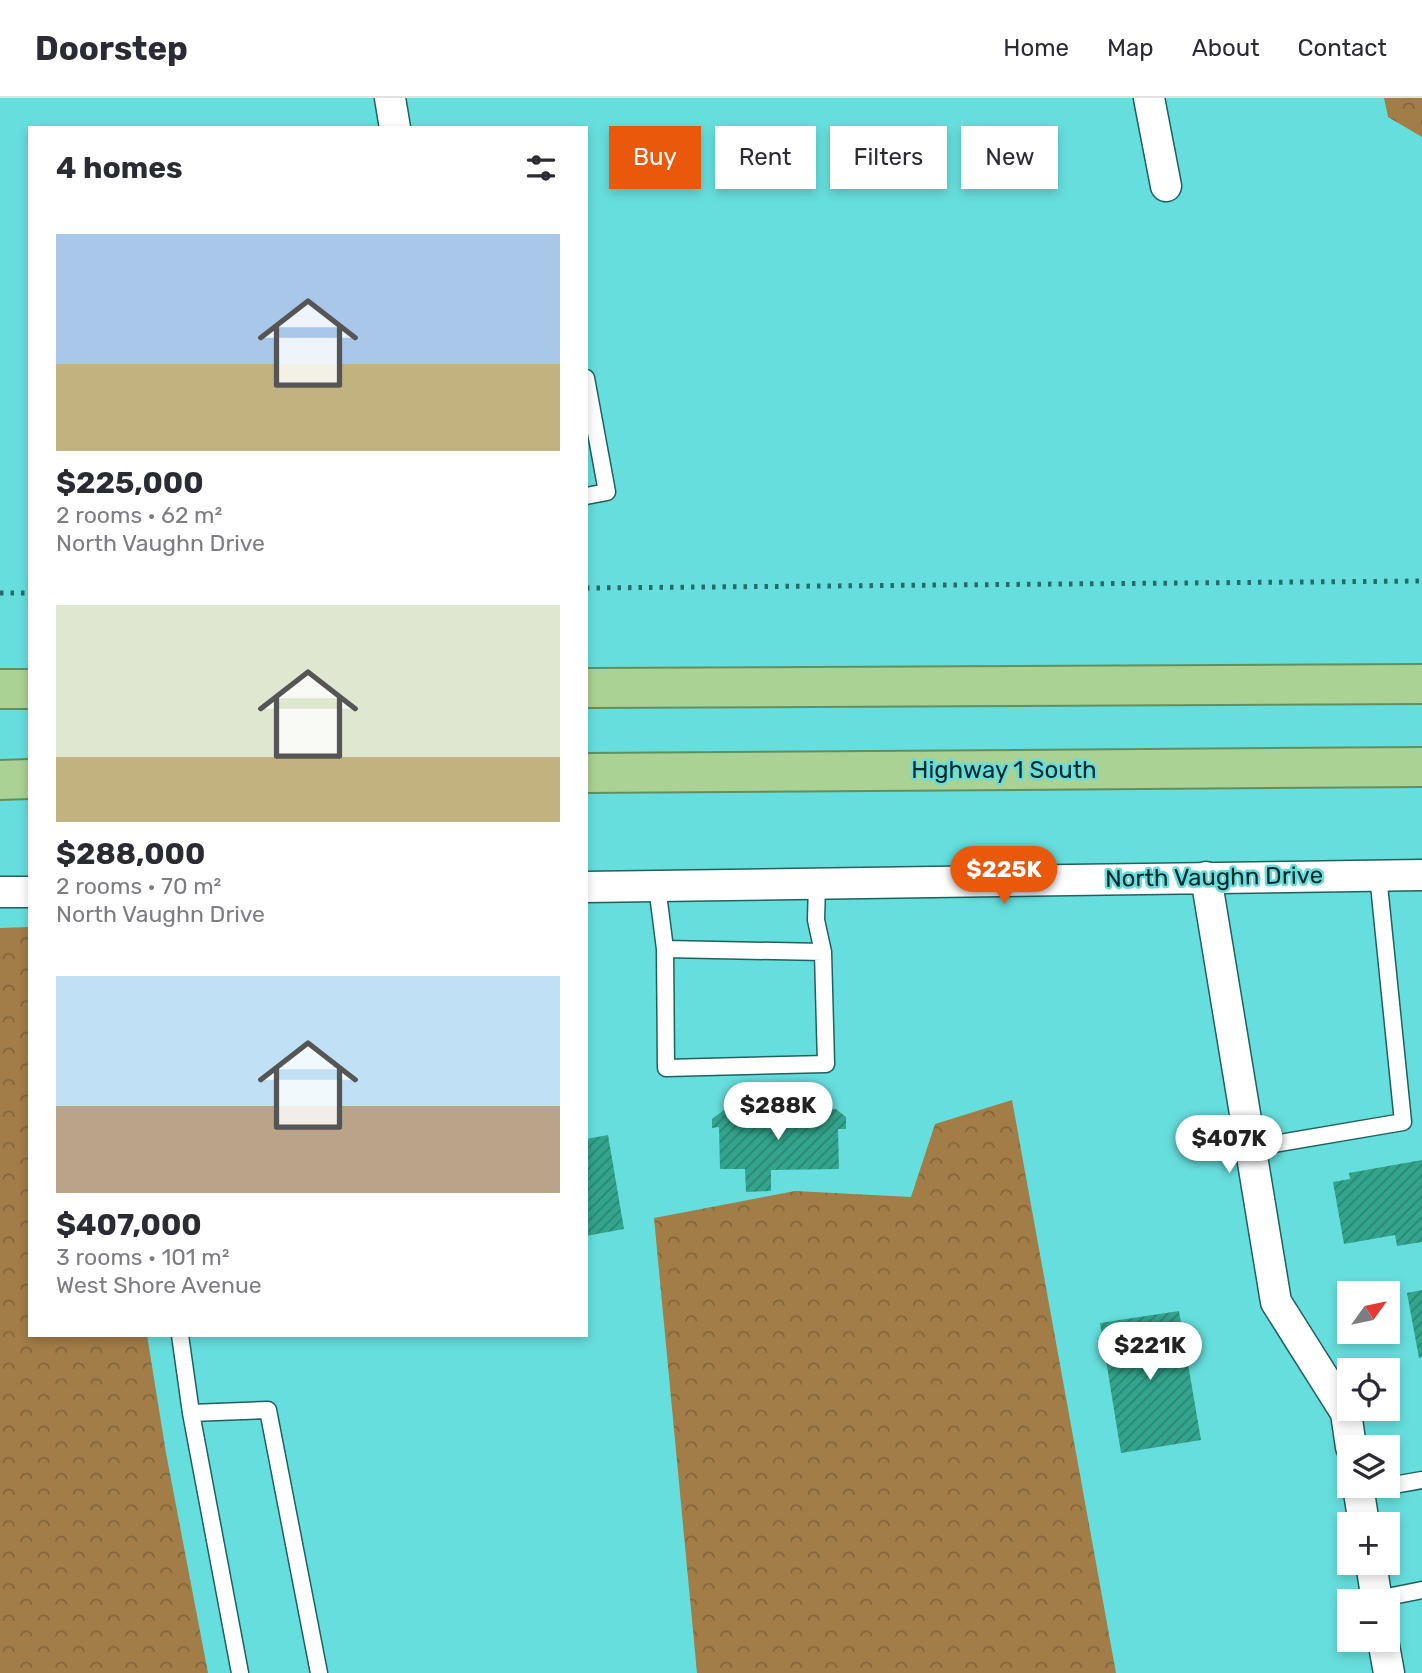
<!DOCTYPE html>
<meta charset="utf-8">
<style>
:root{--surface:#fff;--page:#f7f7f7;--text:#2b2b33;--muted:#7c7c81;--line:#e1e1e2;--accent:#ea580c}
body{margin:0;font-family:Rubik,sans-serif;background:var(--page);color:var(--text);height:100vh;display:flex;flex-direction:column;font-size:26px;white-space:nowrap}
*{box-sizing:border-box;margin:0}
p{font-size:23px;color:var(--muted)}
.icon{flex:none;width:38px;height:38px;fill:none;stroke:currentColor;stroke-width:2;stroke-linecap:round;stroke-linejoin:round}
.map{position:relative;flex:1;overflow:hidden}
.sheet{position:absolute;left:28px;top:28px;width:560px;height:1211px;display:flex;flex-direction:column;background:var(--surface);border-radius:0px;box-shadow:0 4px 10px #0003}
.sheet>*{flex:none}
.banner{position:absolute;left:609px;top:28px;width:665px;height:63px;display:flex;gap:14px}
.needle{width:46px;rotate:57deg}
.controls{position:absolute;left:1337px;top:1183px;display:grid;gap:14px}
.controls a{display:grid;place-items:center;width:63px;height:63px;border-radius:0px;background:var(--surface);box-shadow:0 4px 10px #0003;font-size:35px}
.price{position:absolute;translate:-50% -60px;padding:0 16px;border-radius:24px;background:#fff;color:#222;font-size:23px;line-height:46px;filter:drop-shadow(0 2px 4px #0008)}
.price::after{content:'';position:absolute;left:50%;top:42px;width:21px;height:16px;margin-left:-10px;background:inherit;clip-path:polygon(0 0,100% 0,50% 100%)}
.price.selected{background:var(--accent);color:#fff}
ul{padding:0;list-style:none}
li{display:grid;align-content:center;gap:14px;height:371px;padding:0 28px}
li span{display:grid;place-items:center;height:217px;border-radius:0px;color:#555}
li>.icon{margin-inline-start:auto}
span .icon{width:126px;height:126px;fill:#fffc;stroke-width:1}
li b{font-size:30px}
h2{display:flex;justify-content:space-between;align-items:center;height:84px;padding:0 28px;font-size:30px}
.pill{padding:0 24px;border-radius:0px;background:var(--surface);box-shadow:0 4px 10px #0003;font-size:24px;line-height:63px}
.pill.selected{background:var(--accent);color:#fff}
header{display:flex;align-items:center;gap:42px;box-sizing:border-box;height:98px;padding:0 35px;background:var(--surface);border-bottom:2px solid var(--line)}
header strong{font-size:33px}
nav{display:flex;gap:38px;margin-inline-start:auto;font-size:24px}
.map>svg:first-child{display:block}
</style>
<header>
<strong>Doorstep</strong>
<nav><a>Home</a><a>Map</a><a>About</a><a>Contact</a></nav>
</header>
<div class="map">
<svg width="1422" height="1575" viewBox="0 0 1422 1575">
<defs>
<pattern id="forest-crowns" width="20" height="18" patternUnits="userSpaceOnUse" patternTransform="scale(1.75)"><rect width="20" height="18" fill="#a37d47"/><path d="M2 6a3 3 0 1 1 6 0M12 15a3 3 0 1 1 6 0" fill="none" stroke="#82663b"/></pattern>
<pattern id="building-hatch" width="6" height="6" patternUnits="userSpaceOnUse" patternTransform="scale(1.75)"><rect width="6" height="6" fill="#33a58c"/><path d="M-1 1l2-2M0 6l6-6M5 7l2-2" fill="none" stroke="#298672"/></pattern>
</defs>
<rect width="100%" height="100%" fill="#66dedd"/>
<!-- forest -->
<path fill="url(#forest-crowns)" d="M 1384,0 L 1422,0 L 1422,39 L 1388,19 Z
M 30,829 L 30,1237 L 147,1237 L 166,1355 L 208,1575 L 0,1575 L 0,830 Z
M 1012,1002 L 1116,1575 L 697,1575 L 654,1120 L 795,1093 L 911,1099 L 935,1026 Z"/>
<!-- building -->
<path fill="url(#building-hatch)" d="M 836,1011 L 846,1019 L 846,1031 L 838,1031 L 839,1071 L 771,1072 L 771,1093 L 746,1094 L 745,1071 L 720,1071 L 719,1029 L 712,1030 L 712,1021 L 724,1012 Z
M 608,1037 L 624,1131 L 586,1138 L 586,1041 Z
M 1422,1062 L 1422,1144 L 1397,1148 L 1395,1137 L 1344,1146 L 1333,1084 L 1350,1081 L 1349,1075 Z
M 1422,1192 L 1422,1259 L 1419,1260 L 1407,1195 Z
M 1179,1213 L 1201,1342 L 1121,1355 L 1100,1225 Z"/>
<g fill="none" stroke-linecap="round" stroke-linejoin="round">
<defs>
<path id="service" d="M 586,280 L 607,394 L 586,398
M 657,788 L 665,851 L 823,854 L 816,822 L 817,785
M 665,851 L 666,970 L 826,966 L 823,854
M 1250,1050 L 1403,1024 L 1378,777
M 180,1237 L 191,1315 L 240,1575
M 191,1315 L 268,1312 L 319,1575
M 1388,1388 L 1422,1382
M 1377,1501 L 1422,1492"/>
<path id="minor" d="M 390,0 L 395,30
M 1149,0 L 1166,88
M 1206,779 L 1276,1204 L 1346,1315 L 1351,1349
M 586,789 L 1422,777
M 0,794 L 30,794
M 1358,1388 L 1364,1426
M 1371,1465 L 1377,1503
M 1383,1542 L 1389,1575"/>
<path id="trunk" d="M 586,590 L 1422,586
M 0,591 L 30,591
M 586,675 L 1422,669
M 0,682 L 30,681"/>
</defs>
<!-- service casing -->
<use href="#service" stroke="#1f6160" stroke-width="19"/>
<!-- minor casing -->
<use href="#minor" stroke="#1f6160" stroke-width="33"/>
<!-- trunk casing -->
<use href="#trunk" stroke="#618f5d" stroke-width="42"/>
<!-- service -->
<use href="#service" stroke="#fff" stroke-width="16"/>
<!-- minor -->
<use href="#minor" stroke="#fff" stroke-width="30"/>
<!-- trunk -->
<use href="#trunk" stroke="#aad294" stroke-width="38"/>
<!-- rail -->
<path stroke="#266b6b" stroke-width="5" stroke-dasharray="3.5 7" stroke-linecap="butt" d="M 586,490 L 1422,483
M 0,495 L 30,495"/>
</g>
<g text-anchor="middle" dominant-baseline="central" stroke-width="5" stroke-linejoin="round" paint-order="stroke">
<!-- street labels -->
<g font-size="24" fill="#002828" stroke="#66dedd">
<text x="1004" y="672">Highway 1 South</text>
<text transform="translate(1214 779) rotate(-1)">North Vaughn Drive</text>
</g>
</g>
</svg>
<div class="controls">
<a><svg class="needle" viewBox="-14 -14 28 28"><path d="M0-13l5 13h-10z" fill="#e53935"/><path d="M0 13l5-13h-10z" fill="#7c7c81"/></svg></a>
<a><svg class="icon" aria-label="locate" viewBox="0 0 24 24"><circle cx="12" cy="12" r="6"/><path d="M12 2v4M12 18v4M2 12h4M18 12h4"/></svg></a>
<a><svg class="icon" aria-label="layers" viewBox="0 0 24 24"><path d="M12 4l9 5-9 5-9-5zM3 14l9 5 9-5"/></svg></a>
<a>+</a>
<a>−</a>
</div>
<b class="price selected" style="left:1004px;top:808px">$225K</b>
<b class="price" style="left:778px;top:1044px">$288K</b>
<b class="price" style="left:1229px;top:1077px">$407K</b>
<b class="price" style="left:1150px;top:1284px">$221K</b>
<div class="banner">
<a class="pill selected">Buy</a>
<a class="pill">Rent</a>
<a class="pill">Filters</a>
<a class="pill">New</a>
</div>
<section class="sheet">
<h2>4 homes<svg class="icon" aria-label="filters" viewBox="0 0 24 24"><path d="M4 7h16M4 17h16"/><circle cx="9" cy="7" r="2"/><circle cx="15" cy="17" r="2"/></svg></h2>
<ul>
<li><span style="background:linear-gradient(#a9c7e8 60%,#c2b280 0)"><svg class="icon" aria-label="home" viewBox="0 0 24 24"><path d="M3 11l9-7 9 7M6 9v11h12V9"/></svg></span><div><b>$225,000</b><p>2 rooms · 62 m²</p><p>North Vaughn Drive</p></div></li>
<li><span style="background:linear-gradient(#dfe7d0 70%,#c2b280 0)"><svg class="icon" aria-label="home" viewBox="0 0 24 24"><path d="M3 11l9-7 9 7M6 9v11h12V9"/></svg></span><div><b>$288,000</b><p>2 rooms · 70 m²</p><p>North Vaughn Drive</p></div></li>
<li><span style="background:linear-gradient(#bfe0f5 60%,#b9a48a 0)"><svg class="icon" aria-label="home" viewBox="0 0 24 24"><path d="M3 11l9-7 9 7M6 9v11h12V9"/></svg></span><div><b>$407,000</b><p>3 rooms · 101 m²</p><p>West Shore Avenue</p></div></li>
</ul>
</section>
</div>
